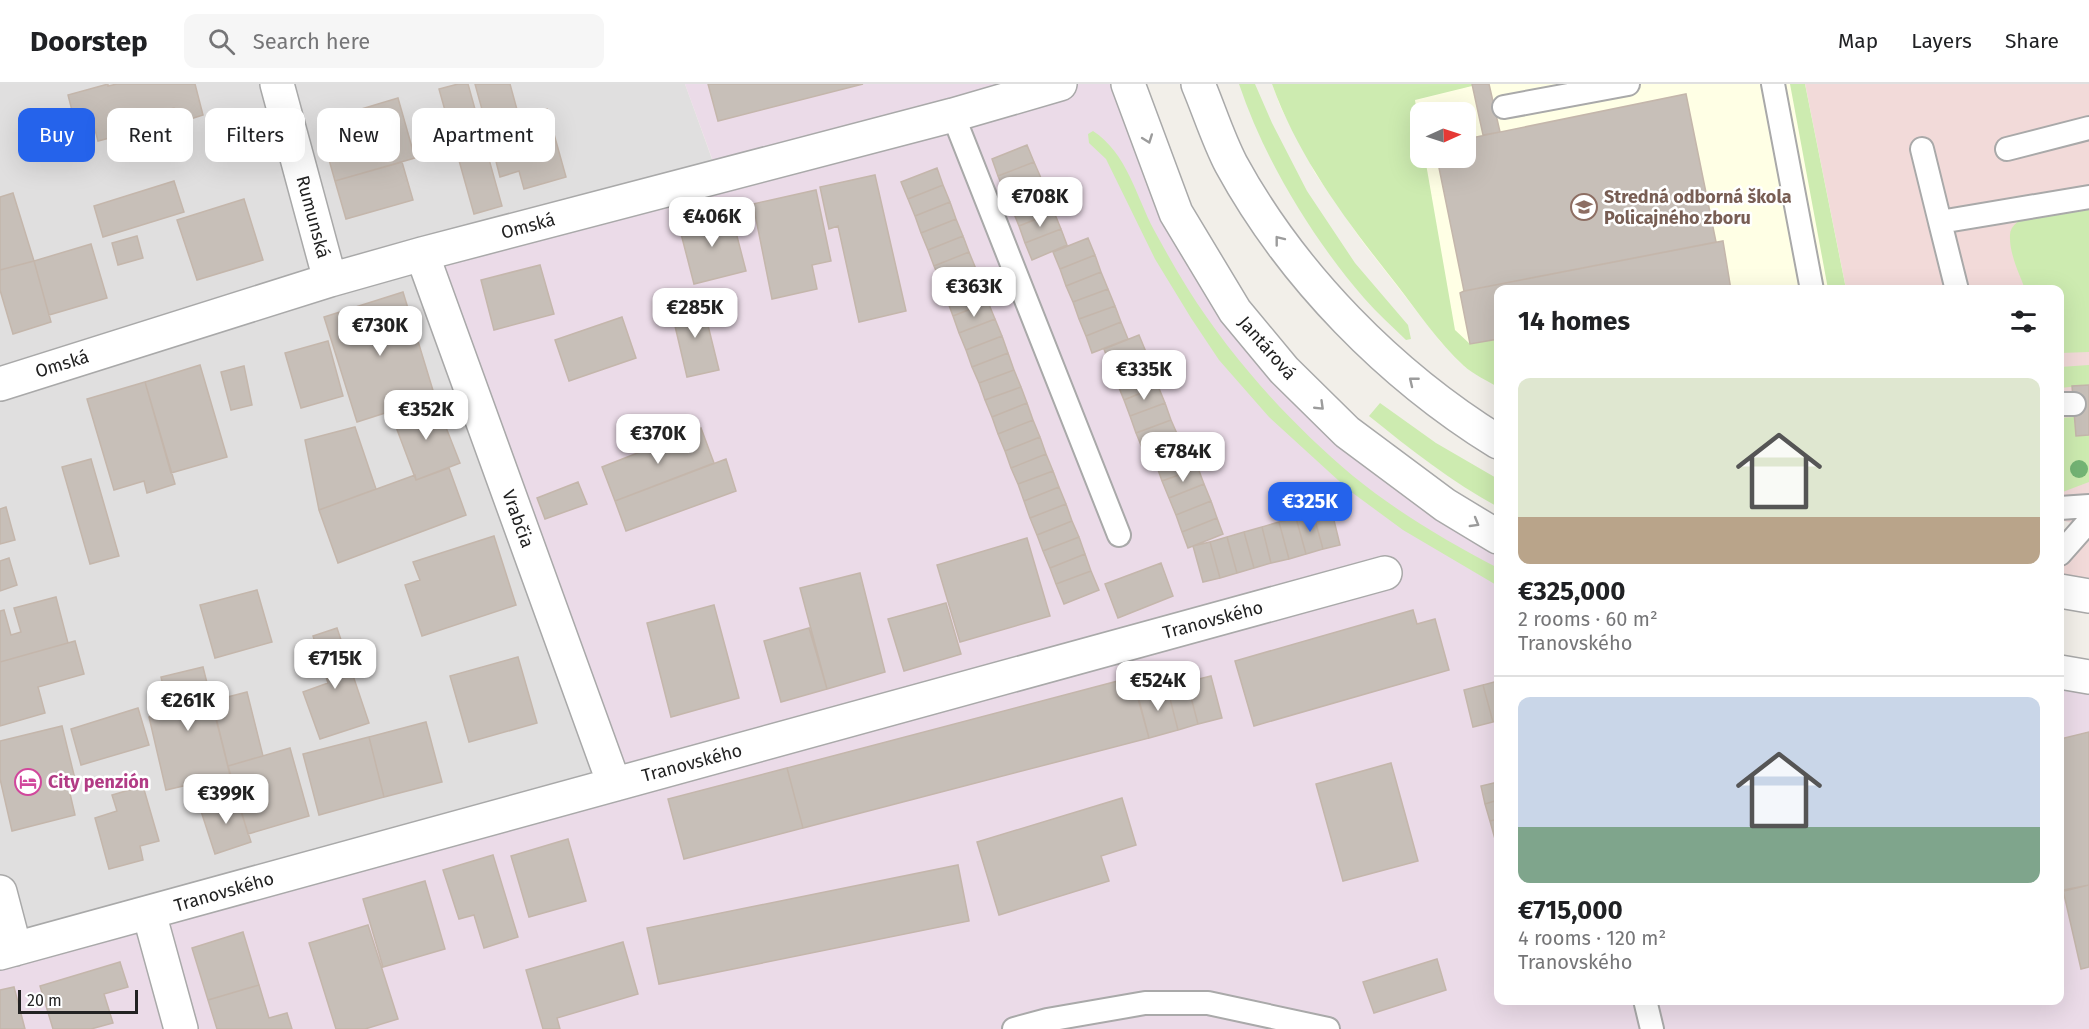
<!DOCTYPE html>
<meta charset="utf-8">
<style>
:root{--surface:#fff;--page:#f6f6f6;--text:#202124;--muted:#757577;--line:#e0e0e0;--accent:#2563eb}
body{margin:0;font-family:"Fira Sans",sans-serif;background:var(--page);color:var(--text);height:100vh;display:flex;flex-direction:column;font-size:22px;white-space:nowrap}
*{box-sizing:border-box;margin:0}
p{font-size:20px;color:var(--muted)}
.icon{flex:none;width:33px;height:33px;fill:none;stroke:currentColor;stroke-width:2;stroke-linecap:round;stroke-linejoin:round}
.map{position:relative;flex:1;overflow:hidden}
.panel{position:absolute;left:1494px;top:201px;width:570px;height:720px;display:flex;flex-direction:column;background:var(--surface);border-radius:12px;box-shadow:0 6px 24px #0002}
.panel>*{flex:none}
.banner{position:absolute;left:18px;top:24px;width:570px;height:54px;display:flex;gap:12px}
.needle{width:39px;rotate:87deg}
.fabs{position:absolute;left:1410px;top:18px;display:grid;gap:12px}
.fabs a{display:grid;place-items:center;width:66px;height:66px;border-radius:12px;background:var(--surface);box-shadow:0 6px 24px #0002;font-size:30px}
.scale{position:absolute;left:18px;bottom:15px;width:120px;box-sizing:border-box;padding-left:6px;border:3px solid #222;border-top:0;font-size:16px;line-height:21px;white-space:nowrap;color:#222;-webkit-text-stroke:4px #fff;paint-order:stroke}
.price{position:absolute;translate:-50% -51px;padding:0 14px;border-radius:12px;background:#fff;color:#222;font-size:20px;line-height:39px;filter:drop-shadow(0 2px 3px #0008)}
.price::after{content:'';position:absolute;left:50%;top:36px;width:18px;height:14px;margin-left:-9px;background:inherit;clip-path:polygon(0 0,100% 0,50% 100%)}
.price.selected{background:var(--accent);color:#fff}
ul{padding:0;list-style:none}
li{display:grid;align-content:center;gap:12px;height:318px;padding:0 24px}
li+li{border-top:2px solid var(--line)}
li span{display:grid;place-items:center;height:186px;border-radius:12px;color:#555}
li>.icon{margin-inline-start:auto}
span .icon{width:108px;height:108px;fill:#fffc;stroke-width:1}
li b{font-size:26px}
h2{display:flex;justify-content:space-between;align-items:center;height:72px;padding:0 24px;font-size:26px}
.tag{padding:0 21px;border-radius:12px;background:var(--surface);box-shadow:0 6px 24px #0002;font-size:21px;line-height:54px}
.tag.selected{background:var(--accent);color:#fff}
header{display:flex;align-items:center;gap:36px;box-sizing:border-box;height:84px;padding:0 30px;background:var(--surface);border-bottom:2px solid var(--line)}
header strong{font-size:28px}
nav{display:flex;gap:33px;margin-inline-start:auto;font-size:21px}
.search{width:420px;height:54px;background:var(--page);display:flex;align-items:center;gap:15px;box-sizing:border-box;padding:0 21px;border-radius:12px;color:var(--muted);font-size:22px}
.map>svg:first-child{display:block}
</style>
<header>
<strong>Doorstep</strong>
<div class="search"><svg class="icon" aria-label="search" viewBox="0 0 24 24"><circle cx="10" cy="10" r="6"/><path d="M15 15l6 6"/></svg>Search here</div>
<nav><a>Map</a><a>Layers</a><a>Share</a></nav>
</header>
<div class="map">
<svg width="2089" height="945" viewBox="0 0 2089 945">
<rect width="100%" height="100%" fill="#f2efe9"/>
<!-- residential -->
<path fill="#e0dfdf" d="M 0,0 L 685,0 L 718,92 L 614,700 L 0,869 Z"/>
<!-- commercial -->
<path fill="#f2dad9" d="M 1805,0 L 2089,0 L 2089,512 L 2060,507 L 2060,470 L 2084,442 L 2060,436 L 2060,206 L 1846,205 Z"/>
<!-- industrial -->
<path fill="#ebdbe8" d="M 685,0 L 1128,0 L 1176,129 L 1284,286 L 1498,453 L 1498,916 L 2060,916 L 2060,587 L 2089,592 L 2089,945 L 0,945 L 0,869 L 613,700 L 422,170 L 718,91 Z"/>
<!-- education -->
<path fill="#ffffe5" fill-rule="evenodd" d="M 1272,0 L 1805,0 L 1846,205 L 1498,206 L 1498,303 L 1465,283 L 1440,257 L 1362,157 L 1315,89 L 1281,24 ZM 1420,28 L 1466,28 L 1466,74 L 1420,74 Z"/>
<!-- grass -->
<path fill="#cdebb0" d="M 1239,0 L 1255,0 L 1272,39 L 1307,107 L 1355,179 L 1408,241 L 1411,255 L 1406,256 C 1392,242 1377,229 1364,214 C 1312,154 1264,75 1239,0 Z
M 1272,0 L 1472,0 L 1472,2 L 1415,16 L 1420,47 L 1420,74 L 1425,74 L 1455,246 L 1470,260 L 1498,255 L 1498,303 C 1487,297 1473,290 1464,282 C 1438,258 1418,228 1397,201 C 1348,139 1299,75 1272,0 Z
M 1790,0 L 1805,0 L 1846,205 L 1828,205 Z
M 1093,47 C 1127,69 1136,112 1154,146 C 1165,166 1176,186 1188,205 C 1232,275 1290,339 1353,392 C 1397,428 1448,458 1498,484 L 1498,502 L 1403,446 L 1350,407 L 1269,333 L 1219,276 L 1191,234 L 1155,175 L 1106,75 L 1089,59 L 1088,50 Z
M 2089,119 L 2089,268 L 2060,269 L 2060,206 L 2025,205 C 2019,189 2009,169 2010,151 C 2010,127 2071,122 2089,119 Z
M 2089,281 L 2089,301 L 2060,304 L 2060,283 Z
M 1380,319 L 1436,359 L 1498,395 L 1498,423 C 1452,398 1410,365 1369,332 Z
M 2074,333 L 2076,352 L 2089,351 L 2089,398 L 2060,409 L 2060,334 Z"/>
<!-- building -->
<path fill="#c7bfb8" stroke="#c4b6ab" stroke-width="1.5" d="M 108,0 L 108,2 L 117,0 L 195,0 L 203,31 L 178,39 L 174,24 L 158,29 L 162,42 L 138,48 L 134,33 L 117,38 L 121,51 L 98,57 L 94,42 L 77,46 L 68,11 Z
M 458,0 L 468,0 L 502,122 L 474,130 L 439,5 Z
M 475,0 L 510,0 L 519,33 L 506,37 L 510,53 L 491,58 Z
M 708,0 L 863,0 L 718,37 Z
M 1472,0 L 1489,0 L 1500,48 L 1483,51 Z
M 1686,10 L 1716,158 L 1464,207 L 1437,74 L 1466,74 L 1466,55 Z
M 398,14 L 415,74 L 335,97 L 324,58 L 364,47 L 358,26 Z
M 547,25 L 566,93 L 524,105 L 519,87 L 500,93 L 491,58 L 510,53 L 506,37 Z
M 1027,61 L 1034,78 L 998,92 L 992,75 Z
M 402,78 L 413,116 L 346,135 L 335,97 Z
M 1034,78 L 1041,94 L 1005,109 L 998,92 Z
M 937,84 L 943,101 L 908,115 L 901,98 Z
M 875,91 L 906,227 L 859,238 L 838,142 L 829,145 L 820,103 Z
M 1041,94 L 1047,111 L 1012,125 L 1005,109 Z
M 174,97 L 184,128 L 103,153 L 94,122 Z
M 943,101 L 950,118 L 915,132 L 908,115 Z
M 816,106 L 831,177 L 812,181 L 817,205 L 772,215 L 753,120 Z
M 13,109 L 34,177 L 0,186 L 0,113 Z
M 1047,111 L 1054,128 L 1019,142 L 1012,125 Z
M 244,115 L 263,176 L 197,196 L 177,136 Z
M 950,118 L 956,135 L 921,149 L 915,132 Z
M 1054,128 L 1061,145 L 1025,159 L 1019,142 Z
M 731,129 L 746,187 L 694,200 L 679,142 Z
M 956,135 L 963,152 L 928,166 L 921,149 Z
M 1061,145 L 1067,161 L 1032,176 L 1025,159 Z
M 137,152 L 143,174 L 118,181 L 112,159 Z
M 963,152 L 969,168 L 934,182 L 928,166 Z
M 1088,154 L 1095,171 L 1060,185 L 1053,168 Z
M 1723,157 L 1731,206 L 1498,206 L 1498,255 L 1470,260 L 1460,209 L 1464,207 Z
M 91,160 L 107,214 L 49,231 L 34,177 Z
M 969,168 L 976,185 L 941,199 L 934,182 Z
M 1095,171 L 1101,188 L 1066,202 L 1060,185 Z
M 34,177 L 51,238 L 13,250 L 0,206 L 0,186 Z
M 540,181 L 554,230 L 494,246 L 481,196 Z
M 976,185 L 982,202 L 947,216 L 941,199 Z
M 1101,188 L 1108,205 L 1073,218 L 1066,202 Z
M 982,202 L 988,218 L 953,232 L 947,216 Z
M 1108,205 L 1115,222 L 1079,235 L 1073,218 Z
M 403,208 L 435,313 L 357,338 L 324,233 Z
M 702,217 L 719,286 L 687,293 L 671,225 Z
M 988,218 L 995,235 L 959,249 L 953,232 Z
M 1115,222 L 1121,238 L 1086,252 L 1079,235 Z
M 622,233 L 636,274 L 569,297 L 555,256 Z
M 995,235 L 1002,252 L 966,266 L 959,249 Z
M 1121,238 L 1128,255 L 1092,269 L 1086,252 Z
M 1139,251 L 1146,268 L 1110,282 L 1104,265 Z
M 1002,252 L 1008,269 L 972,283 L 966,266 Z
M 328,257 L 343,312 L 301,324 L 285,269 Z
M 1146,268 L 1152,285 L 1117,299 L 1110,282 Z
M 1008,269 L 1014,286 L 979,299 L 972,283 Z
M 200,281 L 227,373 L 171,389 L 145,298 Z
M 244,282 L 252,321 L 231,326 L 221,288 Z
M 1152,285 L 1158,302 L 1124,316 L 1117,299 Z
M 1014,286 L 1021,303 L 985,316 L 979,299 Z
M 145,298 L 175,400 L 147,409 L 144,397 L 114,406 L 87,315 Z
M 2089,301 L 2089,351 L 2076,352 L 2072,302 Z
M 1158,302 L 1165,319 L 1130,332 L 1124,316 Z
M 1021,303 L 1027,319 L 992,333 L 985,316 Z
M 436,318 L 460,379 L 416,396 L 393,335 Z
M 1027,319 L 1033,336 L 998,350 L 992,333 Z
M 1165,319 L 1171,336 L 1136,349 L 1130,332 Z
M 1033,336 L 1040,353 L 1005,367 L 998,350 Z
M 1171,336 L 1178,352 L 1143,366 L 1136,349 Z
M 355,343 L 376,405 L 319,426 L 305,356 Z
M 701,344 L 714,379 L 615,417 L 602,383 Z
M 1185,350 L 1192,367 L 1156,380 L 1149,364 Z
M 1040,353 L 1046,370 L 1011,384 L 1005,367 Z
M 1192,367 L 1198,384 L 1162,397 L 1156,380 Z
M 1046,370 L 1053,387 L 1018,400 L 1011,384 Z
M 91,375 L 119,472 L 90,480 L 62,383 Z
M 726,375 L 736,407 L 626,447 L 615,417 Z
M 449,384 L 466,431 L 338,479 L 319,426 L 415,391 L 416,396 Z
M 1198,384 L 1204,400 L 1169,414 L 1162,397 Z
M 1053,387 L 1059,403 L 1024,417 L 1018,400 Z
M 578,398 L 587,420 L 545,435 L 537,414 Z
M 1204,400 L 1211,417 L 1176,431 L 1169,414 Z
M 1059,403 L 1066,420 L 1030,434 L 1024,417 Z
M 1211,417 L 1217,434 L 1182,448 L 1176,431 Z
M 1066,420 L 1072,437 L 1037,451 L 1030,434 Z
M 6,423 L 15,456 L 0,460 L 0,425 Z
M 1331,424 L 1340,461 L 1323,465 L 1313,429 Z
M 1313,429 L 1323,465 L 1306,470 L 1296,434 Z
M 1217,434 L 1223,450 L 1188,464 L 1182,448 Z
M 1296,434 L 1306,470 L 1289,475 L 1279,438 Z
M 1072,437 L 1079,453 L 1043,467 L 1037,451 Z
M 1279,438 L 1289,475 L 1271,479 L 1262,443 Z
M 1262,443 L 1271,479 L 1254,484 L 1244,448 Z
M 1244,448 L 1254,484 L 1237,489 L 1227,453 Z
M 494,452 L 516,521 L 422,552 L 405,501 L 420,496 L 413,478 Z
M 1079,453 L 1085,470 L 1050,484 L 1043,467 Z
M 1227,453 L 1237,489 L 1220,494 L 1210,458 Z
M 1027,454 L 1050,532 L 960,558 L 937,481 Z
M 1210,458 L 1220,494 L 1203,498 L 1193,462 Z
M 1085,470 L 1091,487 L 1056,500 L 1050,484 Z
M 9,474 L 17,501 L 0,507 L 0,477 Z
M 1161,479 L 1173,512 L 1118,534 L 1105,500 Z
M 1091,487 L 1099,506 L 1064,520 L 1056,500 Z
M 860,489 L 885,588 L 827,605 L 800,504 Z
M 257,506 L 272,558 L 215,574 L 200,521 Z
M 56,513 L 68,559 L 0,578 L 0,527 L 4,526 L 11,551 L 21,548 L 14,524 Z
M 946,519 L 961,570 L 904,587 L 888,535 Z
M 714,521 L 739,614 L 671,633 L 647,539 Z
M 1413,526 L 1417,540 L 1435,535 L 1449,586 L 1254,642 L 1235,577 Z
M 337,544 L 369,639 L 320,655 L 303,608 L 328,599 L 313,552 Z
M 809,544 L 827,605 L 781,618 L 764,557 Z
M 75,557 L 84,590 L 38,603 L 45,629 L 0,642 L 0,578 Z
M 518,573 L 537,639 L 469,658 L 450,592 Z
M 203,583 L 230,691 L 166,706 L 149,633 L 169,628 L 161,593 Z
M 1211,592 L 1222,634 L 1198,640 L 1187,598 Z
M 1133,593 L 1149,654 L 803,744 L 787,684 Z
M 1498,597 L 1498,637 L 1493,638 L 1483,601 Z
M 1187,598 L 1198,640 L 1178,646 L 1167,603 Z
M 1483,601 L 1493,638 L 1473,643 L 1464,606 Z
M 1167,603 L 1178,646 L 1149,654 L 1137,611 Z
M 247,608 L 263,672 L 228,682 L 212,617 Z
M 138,624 L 149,661 L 81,681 L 71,645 Z
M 426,638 L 442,698 L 384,713 L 369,653 Z
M 62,642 L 76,699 L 68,701 L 75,731 L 12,747 L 0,695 L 0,657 Z
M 2089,648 L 2089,801 L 2060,808 L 2060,655 Z
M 369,653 L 384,713 L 319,731 L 303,670 Z
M 290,664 L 309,732 L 248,750 L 228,682 Z
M 1391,679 L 1418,777 L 1343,797 L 1316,700 Z
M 787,684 L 803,744 L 684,775 L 668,715 Z
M 1498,698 L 1498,716 L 1485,720 L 1481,702 Z
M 143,702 L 159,757 L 140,762 L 143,776 L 109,785 L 95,734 L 117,727 L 112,711 Z
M 236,712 L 251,758 L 215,770 L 200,724 Z
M 1122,714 L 1136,761 L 1101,772 L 1109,797 L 999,831 L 977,758 Z
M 1498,716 L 1498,735 L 1490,737 L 1485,720 Z
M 1498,735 L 1498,754 L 1495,755 L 1490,737 Z
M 568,755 L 586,817 L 529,833 L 511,772 Z
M 493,771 L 518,853 L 484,864 L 474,831 L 459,835 L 443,786 Z
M 958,781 L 969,837 L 659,900 L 647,844 Z
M 425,797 L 445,865 L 383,883 L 363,815 Z
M 2089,801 L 2089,883 L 2081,885 L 2063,806 Z
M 368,841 L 398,935 L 365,945 L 336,945 L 309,859 Z
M 243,848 L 259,901 L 208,916 L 192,864 Z
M 623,858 L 638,910 L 557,934 L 560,945 L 543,945 L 526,886 Z
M 1437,875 L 1446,906 L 1374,929 L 1363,898 Z
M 120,878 L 128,903 L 104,910 L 113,939 L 91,945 L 53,945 L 40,902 Z
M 259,901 L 269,934 L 287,929 L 292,945 L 217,945 L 208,916 Z
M 14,903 L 25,945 L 0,945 L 0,906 Z"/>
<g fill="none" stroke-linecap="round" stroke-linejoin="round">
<defs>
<path id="service" d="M 1773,0 L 1812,206
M 1504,23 L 1628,0
M 953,31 L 1119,451
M 1922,65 L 1940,138
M 2007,65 L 2089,44
M 1957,206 L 1940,138 L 2089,113
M 2060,320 L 2074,320
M 2060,424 L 2089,422
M 2060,470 L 2089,437
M 1645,916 L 1652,945
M 1014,945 L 1047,936 L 1145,919 L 1208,919 L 1328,945"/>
<path id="minor" d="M 277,0 L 330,196
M 422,170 L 614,700
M 0,300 L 330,196 L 422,170 L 953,31 L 1060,0
M 0,808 L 15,865
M 149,829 L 181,945
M 0,869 L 1385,489"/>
<path id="tertiary" d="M 1128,0 L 1176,129 L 1235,227 L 1284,286 L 1347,348 L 1445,421 L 1498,453
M 1198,0 C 1209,26 1218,55 1231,80 C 1292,192 1391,292 1498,358
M 2060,507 L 2089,512
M 2060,588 L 2089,593"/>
</defs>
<!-- service casing -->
<use href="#service" stroke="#a9a9a9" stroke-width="26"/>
<!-- minor casing -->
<use href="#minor" stroke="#a9a9a9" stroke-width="36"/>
<!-- tertiary casing -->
<use href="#tertiary" stroke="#a9a9a9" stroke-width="36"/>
<!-- service -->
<use href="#service" stroke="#fff" stroke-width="22"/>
<!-- minor -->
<use href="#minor" stroke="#fff" stroke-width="33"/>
<!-- tertiary -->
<use href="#tertiary" stroke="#fff" stroke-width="33"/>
</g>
<!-- trees -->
<circle fill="#74b475" cx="2079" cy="385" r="9"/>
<!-- one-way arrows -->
<defs><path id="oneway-chevron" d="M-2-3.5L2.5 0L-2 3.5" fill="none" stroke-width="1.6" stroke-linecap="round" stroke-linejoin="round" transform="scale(1.5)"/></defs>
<g stroke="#9c9c9c">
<use href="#oneway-chevron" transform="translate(1148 55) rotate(70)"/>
<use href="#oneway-chevron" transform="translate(1279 156) rotate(-128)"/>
<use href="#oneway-chevron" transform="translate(1413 297) rotate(-141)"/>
<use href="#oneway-chevron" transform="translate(1320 322) rotate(44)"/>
<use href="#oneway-chevron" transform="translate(1475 439) rotate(30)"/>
</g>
<!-- icons -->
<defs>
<symbol id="university-ring" viewBox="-11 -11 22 22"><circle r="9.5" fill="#fff" stroke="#8d6e63" stroke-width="1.5"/><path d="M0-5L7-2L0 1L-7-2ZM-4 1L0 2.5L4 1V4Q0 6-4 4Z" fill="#8d6e63"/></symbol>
<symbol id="hotel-ring" viewBox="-11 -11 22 22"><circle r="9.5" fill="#fff" stroke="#d1479c" stroke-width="1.5"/><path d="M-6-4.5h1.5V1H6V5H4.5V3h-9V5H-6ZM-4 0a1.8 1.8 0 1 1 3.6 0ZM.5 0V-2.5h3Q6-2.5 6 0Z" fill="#d1479c"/></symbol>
</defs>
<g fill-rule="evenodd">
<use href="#university-ring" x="1569" y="108" width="30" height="30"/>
<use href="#hotel-ring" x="13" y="683" width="30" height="30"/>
</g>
<g text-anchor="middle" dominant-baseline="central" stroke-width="5" stroke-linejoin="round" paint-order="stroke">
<!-- education labels -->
<g font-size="18" font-weight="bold" fill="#785e54" stroke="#fff" text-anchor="start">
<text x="1604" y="113">Stredná odborná škola<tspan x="1604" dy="21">Policajného zboru</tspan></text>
</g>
<!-- street labels -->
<g font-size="18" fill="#222" stroke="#fff">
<text transform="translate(313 133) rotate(75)">Rumunská</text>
<text transform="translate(528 142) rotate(-15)">Omská</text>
<text transform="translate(1267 264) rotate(49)">Jantárová</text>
<text transform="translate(62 280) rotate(-17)">Omská</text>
<text transform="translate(518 435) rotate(70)">Vrabčia</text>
<text transform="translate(1213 536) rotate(-15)">Tranovského</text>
<text transform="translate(692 679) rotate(-15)">Tranovského</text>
<text transform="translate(224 808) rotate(-16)">Tranovského</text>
</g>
<!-- hotel labels -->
<g font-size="18" font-weight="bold" fill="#b23c85" stroke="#fff" text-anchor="start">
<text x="48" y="698">City penzión</text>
</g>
</g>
</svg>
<div class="fabs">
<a><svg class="needle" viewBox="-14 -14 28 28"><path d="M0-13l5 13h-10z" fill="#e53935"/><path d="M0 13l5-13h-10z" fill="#757577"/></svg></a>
</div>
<div class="scale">20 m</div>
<b class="price" style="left:1040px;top:144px">€708K</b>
<b class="price" style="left:712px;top:164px">€406K</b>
<b class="price" style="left:974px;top:234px">€363K</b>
<b class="price" style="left:695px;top:255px">€285K</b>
<b class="price" style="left:380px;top:273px">€730K</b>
<b class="price" style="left:1144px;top:317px">€335K</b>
<b class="price" style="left:426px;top:357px">€352K</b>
<b class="price" style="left:658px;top:381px">€370K</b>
<b class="price" style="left:1183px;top:399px">€784K</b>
<b class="price selected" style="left:1310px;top:449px">€325K</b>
<b class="price" style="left:335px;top:606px">€715K</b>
<b class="price" style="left:1158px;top:628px">€524K</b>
<b class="price" style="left:188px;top:648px">€261K</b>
<b class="price" style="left:226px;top:741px">€399K</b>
<div class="banner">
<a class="tag selected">Buy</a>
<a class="tag">Rent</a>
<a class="tag">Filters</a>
<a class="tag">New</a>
<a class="tag">Apartment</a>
</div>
<section class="panel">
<h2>14 homes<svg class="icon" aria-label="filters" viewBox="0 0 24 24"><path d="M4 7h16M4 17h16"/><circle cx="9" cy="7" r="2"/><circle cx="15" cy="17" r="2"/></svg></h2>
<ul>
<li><span style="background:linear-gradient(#dfe7d0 75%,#b9a48a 0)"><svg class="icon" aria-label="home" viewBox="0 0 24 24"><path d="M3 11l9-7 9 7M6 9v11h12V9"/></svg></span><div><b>€325,000</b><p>2 rooms · 60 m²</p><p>Tranovského</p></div></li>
<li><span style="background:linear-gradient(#c9d6e8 70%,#7fa58c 0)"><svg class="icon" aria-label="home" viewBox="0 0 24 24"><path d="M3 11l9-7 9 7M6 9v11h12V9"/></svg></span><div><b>€715,000</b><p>4 rooms · 120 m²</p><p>Tranovského</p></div></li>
</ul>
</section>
</div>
